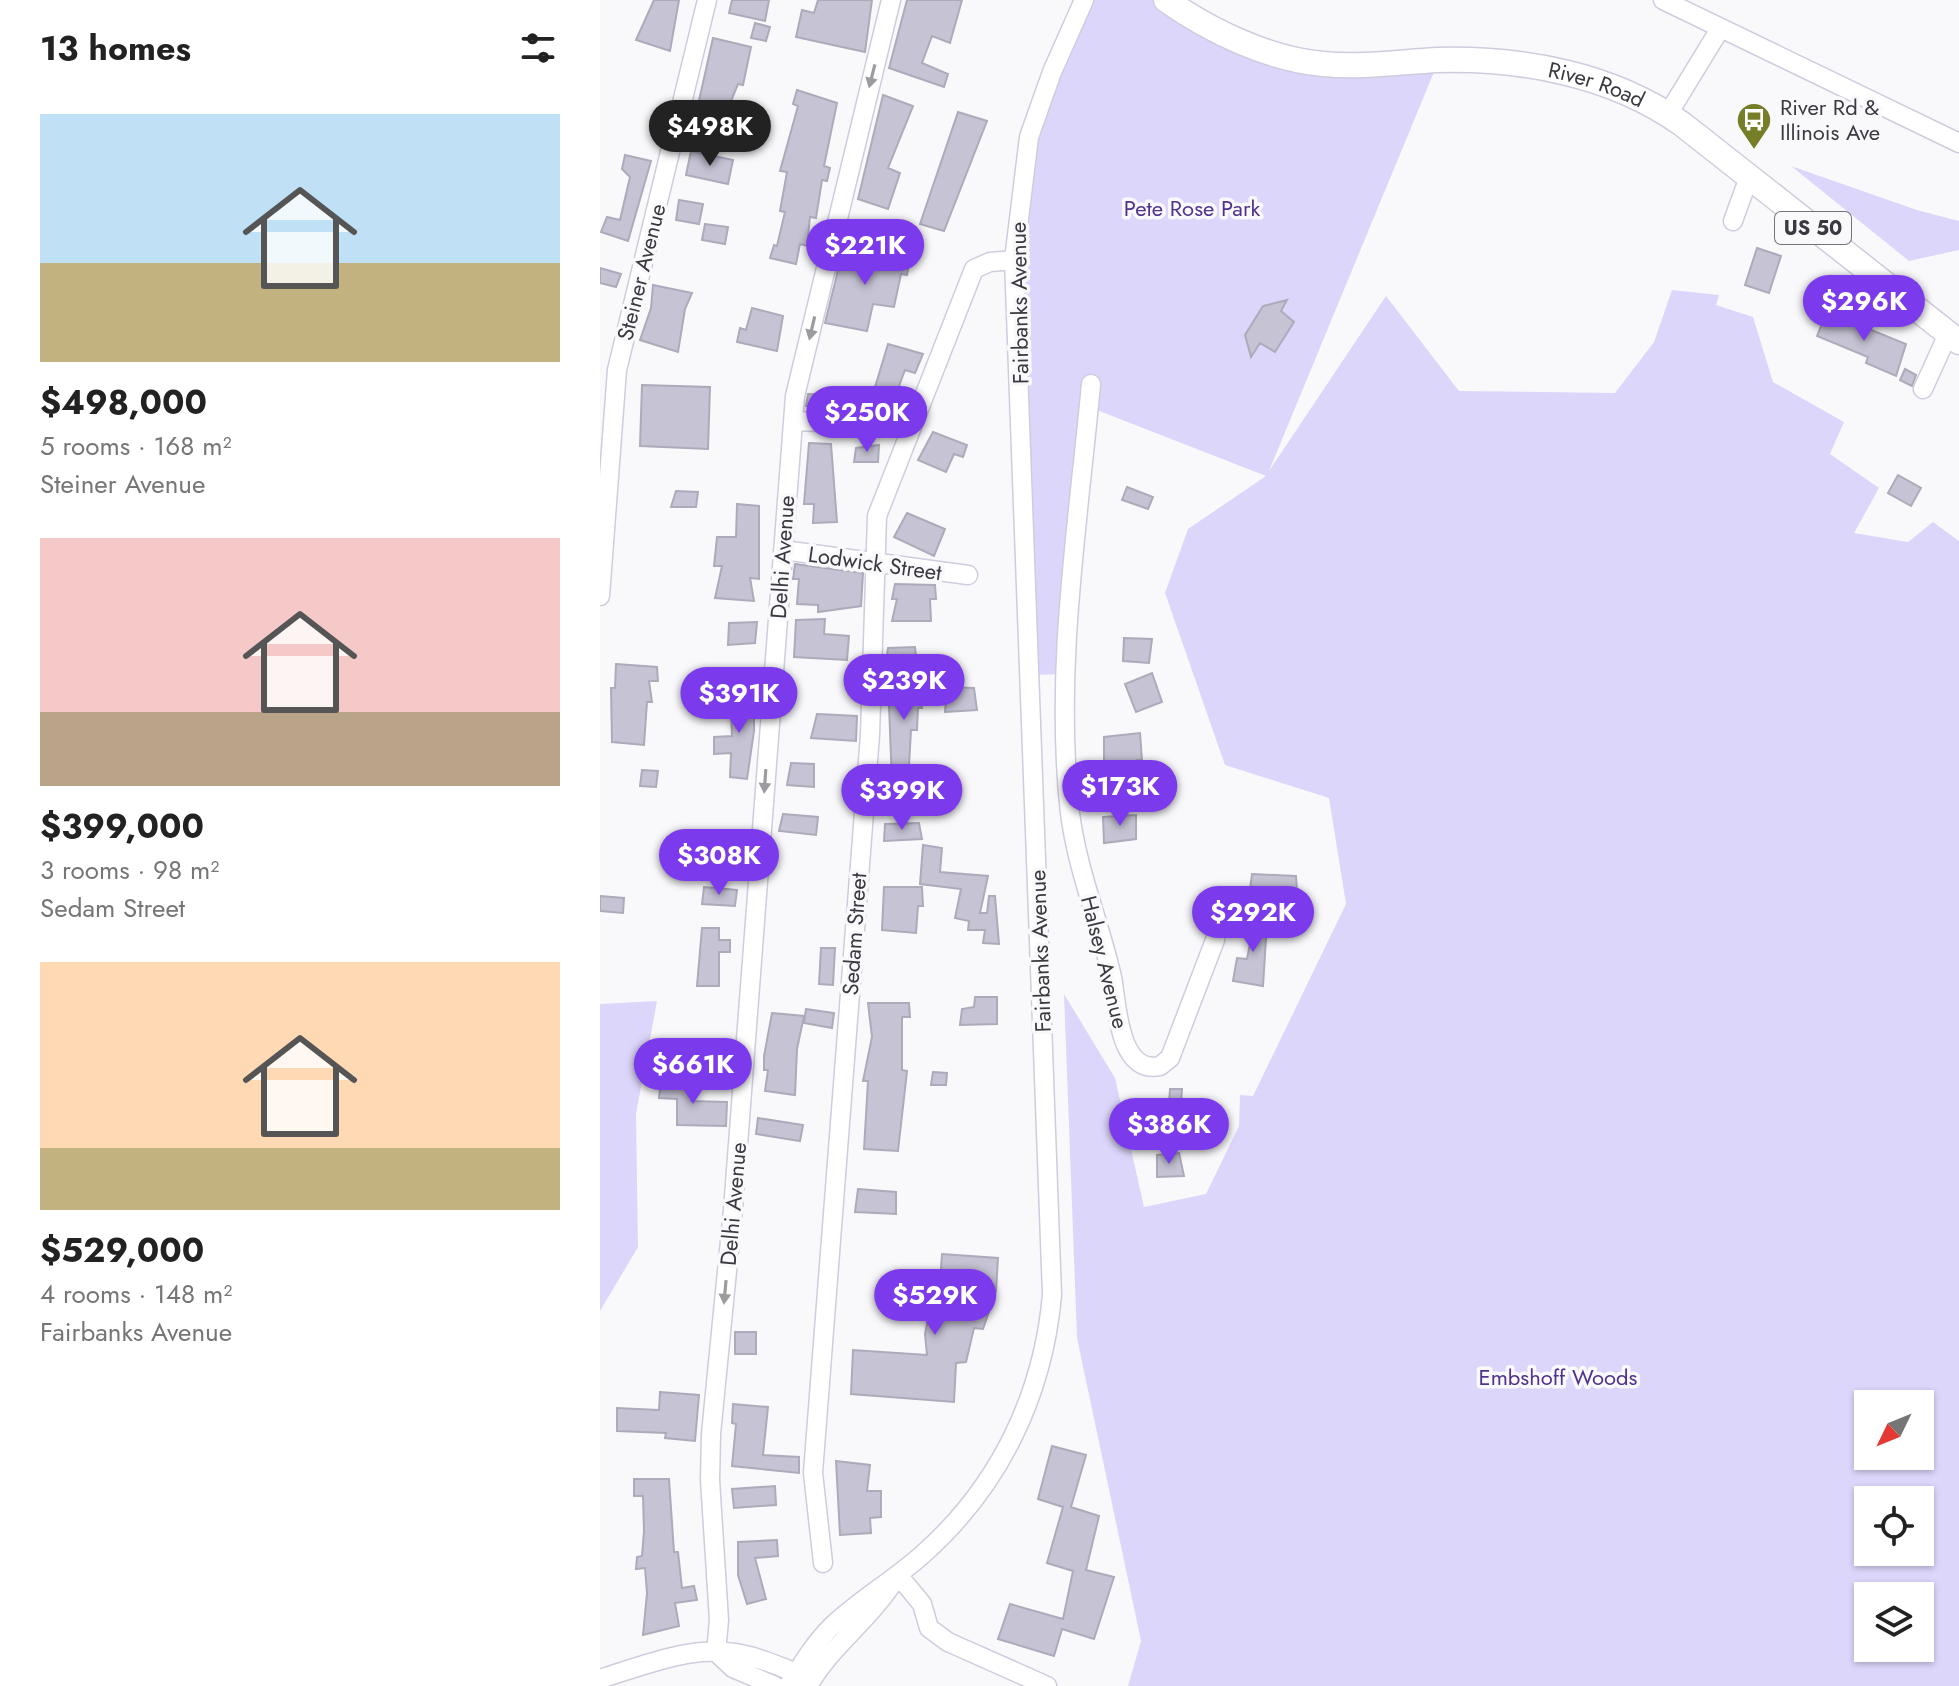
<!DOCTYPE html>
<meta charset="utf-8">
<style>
:root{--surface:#fff;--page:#f2f2f2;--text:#222;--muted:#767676;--accent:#7c3aed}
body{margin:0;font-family:Jost,sans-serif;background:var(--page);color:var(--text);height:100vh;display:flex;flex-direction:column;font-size:30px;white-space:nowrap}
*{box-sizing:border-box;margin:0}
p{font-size:26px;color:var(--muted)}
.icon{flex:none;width:44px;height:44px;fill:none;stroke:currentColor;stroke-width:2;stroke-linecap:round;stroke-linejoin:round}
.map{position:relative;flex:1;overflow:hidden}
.side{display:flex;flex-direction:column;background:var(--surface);width:600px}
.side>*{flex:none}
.needle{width:52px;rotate:227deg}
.buttons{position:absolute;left:1254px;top:1390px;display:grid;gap:16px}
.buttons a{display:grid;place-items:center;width:80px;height:80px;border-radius:0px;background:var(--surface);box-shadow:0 2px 6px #0004;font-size:40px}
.price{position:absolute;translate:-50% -68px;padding:0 18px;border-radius:28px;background:var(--accent);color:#fff;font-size:26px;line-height:52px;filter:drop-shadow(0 2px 4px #0008)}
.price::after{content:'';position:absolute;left:50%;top:48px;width:24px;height:18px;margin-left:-12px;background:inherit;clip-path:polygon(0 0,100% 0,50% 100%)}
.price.active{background:#222;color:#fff}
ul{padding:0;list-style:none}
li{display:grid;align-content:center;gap:16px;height:424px;padding:0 40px}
li span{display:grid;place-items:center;height:248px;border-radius:0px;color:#555}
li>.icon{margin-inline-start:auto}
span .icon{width:144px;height:144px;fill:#fffc;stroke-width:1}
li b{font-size:34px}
h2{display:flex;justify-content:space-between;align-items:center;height:96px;padding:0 40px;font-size:34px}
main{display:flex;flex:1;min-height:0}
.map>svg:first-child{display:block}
</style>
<main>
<section class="side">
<h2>13 homes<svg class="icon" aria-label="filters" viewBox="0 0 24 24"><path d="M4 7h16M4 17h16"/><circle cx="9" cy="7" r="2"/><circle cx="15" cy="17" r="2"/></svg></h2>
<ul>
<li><span style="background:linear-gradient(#bfe0f5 60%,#c2b280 0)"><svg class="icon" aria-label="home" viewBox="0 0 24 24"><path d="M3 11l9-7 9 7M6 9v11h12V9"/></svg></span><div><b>$498,000</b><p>5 rooms · 168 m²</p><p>Steiner Avenue</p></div></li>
<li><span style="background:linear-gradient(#f6c9c9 70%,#b9a48a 0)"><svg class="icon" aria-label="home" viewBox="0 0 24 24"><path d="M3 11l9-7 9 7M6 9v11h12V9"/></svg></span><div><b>$399,000</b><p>3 rooms · 98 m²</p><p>Sedam Street</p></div></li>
<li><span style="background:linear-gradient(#ffd9b3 75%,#c2b280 0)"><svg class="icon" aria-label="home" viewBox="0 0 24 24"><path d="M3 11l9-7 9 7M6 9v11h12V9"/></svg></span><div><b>$529,000</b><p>4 rooms · 148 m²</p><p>Fairbanks Avenue</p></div></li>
</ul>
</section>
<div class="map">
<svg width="1359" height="1686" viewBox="0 0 1359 1686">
<rect width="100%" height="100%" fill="#f9f9fc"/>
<!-- green -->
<path fill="#ddd6fb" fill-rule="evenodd" d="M 484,0 L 566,0 L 662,48 L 839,60 L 669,471 L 786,296 L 859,391 L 1015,393 L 1054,342 L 1072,290 L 1119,295 L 1116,305 L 1153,317 L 1173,382 L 1244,422 L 1230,454 L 1279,488 L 1254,533 L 1308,542 L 1333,522 L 1359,541 L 1359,1686 L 528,1686 L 541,1641 L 477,1338 L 464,994 L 515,1078 L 544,1207 L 606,1194 L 639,1126 L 640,1095 L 653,1096 L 746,904 L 729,798 L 625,765 L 565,593 L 588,529 L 666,476 L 489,407 L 466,674 L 430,675 L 417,218 L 452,72 ZM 1268,1404 L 1320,1404 L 1320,1456 L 1268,1456 ZM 1268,1500 L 1320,1500 L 1320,1552 L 1268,1552 ZM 1268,1596 L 1320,1596 L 1320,1648 L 1268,1648 Z
M 1191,166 L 1317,210 L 1359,221 L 1359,250 L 1309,261 Z
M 57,1001 L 36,1114 L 38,1247 L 0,1311 L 0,1004 Z"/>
<!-- building -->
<path fill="#c6c3d4" stroke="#adaaba" stroke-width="2" d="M 54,0 L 79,0 L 70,51 L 36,40 Z
M 132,0 L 169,0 L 165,21 L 129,13 Z
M 218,0 L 272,0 L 265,52 L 196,37 L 202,10 L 214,13 Z
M 307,0 L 362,0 L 350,43 L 332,36 L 322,63 L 348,74 L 344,87 L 289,68 Z
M 155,23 L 170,27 L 166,41 L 151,38 Z
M 113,38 L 151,47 L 143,85 L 138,84 L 126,113 L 134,115 L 128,132 L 94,123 Z
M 197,90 L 237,103 L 224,166 L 230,168 L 227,181 L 222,180 L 216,218 L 210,217 L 207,246 L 200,244 L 196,264 L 170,258 L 174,245 L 177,246 L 185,212 L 180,211 L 187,172 L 180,171 L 198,106 L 193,104 Z
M 283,95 L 313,106 L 288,168 L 300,173 L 288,209 L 258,199 Z
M 358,112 L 387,121 L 344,231 L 320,224 Z
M 91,151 L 133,160 L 128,184 L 86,175 Z
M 25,155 L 51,161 L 28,241 L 1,232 L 7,217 L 20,220 L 30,177 L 22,169 Z
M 79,200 L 103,204 L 99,224 L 76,220 Z
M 105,224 L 128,227 L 125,244 L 102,240 Z
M 250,247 L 310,259 L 307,275 L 301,274 L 294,307 L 273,304 L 267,331 L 225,323 L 239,266 L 245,268 Z
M 1157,248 L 1181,256 L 1169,293 L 1145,285 Z
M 0,268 L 21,274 L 16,287 L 0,283 Z
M 53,285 L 92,293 L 85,309 L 78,352 L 40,340 L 51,308 Z
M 687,300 L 681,311 L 694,322 L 675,352 L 660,343 L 651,357 L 645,335 L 663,306 Z
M 152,308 L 183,316 L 177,351 L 137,342 L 140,328 L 146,330 Z
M 1227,312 L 1306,344 L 1296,376 L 1266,363 L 1268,357 L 1217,336 Z
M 288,344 L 323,354 L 315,373 L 305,370 L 296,394 L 275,387 Z
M 1305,369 L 1316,375 L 1312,386 L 1300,380 Z
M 42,385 L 110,387 L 108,449 L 40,446 Z
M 208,394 L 238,396 L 236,410 L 206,406 Z
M 333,432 L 367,445 L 363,457 L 354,454 L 346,472 L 318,460 Z
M 209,443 L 231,444 L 237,522 L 213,523 L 214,504 L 204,504 Z
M 279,445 L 278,462 L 254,462 L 256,448 Z
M 1298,475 L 1321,488 L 1311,506 L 1288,493 Z
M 527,487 L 553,497 L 548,509 L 522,500 Z
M 76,491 L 98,492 L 96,507 L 71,507 Z
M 137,504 L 159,506 L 159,579 L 150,578 L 154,601 L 115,598 L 122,566 L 114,566 L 117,537 L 136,537 Z
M 307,513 L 345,529 L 334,556 L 294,537 Z
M 195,564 L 263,573 L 261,606 L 218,612 L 218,605 L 197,604 L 199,579 L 193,579 Z
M 295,584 L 335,585 L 336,599 L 330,599 L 331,621 L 292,621 L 297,599 L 292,599 Z
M 225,619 L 224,634 L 249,636 L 247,660 L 194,657 L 196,620 Z
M 157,622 L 155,643 L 128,645 L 129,623 Z
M 524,638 L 552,639 L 549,663 L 523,661 Z
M 315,647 L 317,665 L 320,665 L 322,708 L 318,708 L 317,730 L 311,730 L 308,784 L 323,786 L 323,801 L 286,798 L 285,782 L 292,783 L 289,705 L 298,662 L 286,663 L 288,648 Z
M 16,664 L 57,667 L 58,681 L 49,681 L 52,702 L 47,702 L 44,745 L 12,742 L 11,688 L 15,688 Z
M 552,673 L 562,702 L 536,712 L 525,684 Z
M 347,687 L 374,688 L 377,710 L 345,712 Z
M 136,690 L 154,692 L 154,731 L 147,779 L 130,777 L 131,753 L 114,754 L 114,737 L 132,736 L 131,708 L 134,708 Z
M 217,714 L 257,716 L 256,741 L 211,738 Z
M 540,733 L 542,760 L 537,760 L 540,786 L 509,785 L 511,763 L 504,763 L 504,737 Z
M 191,763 L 214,764 L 214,787 L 187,785 Z
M 42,770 L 58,771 L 56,787 L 40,786 Z
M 183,814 L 218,817 L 216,835 L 179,831 Z
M 536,815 L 536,839 L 504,843 L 503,817 Z
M 319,823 L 322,839 L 284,841 L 285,824 Z
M 323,845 L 342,848 L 340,872 L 388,876 L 380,913 L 387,913 L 389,896 L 395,896 L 399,944 L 383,943 L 385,930 L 368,930 L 369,921 L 355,918 L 361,889 L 320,884 Z
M 652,874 L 696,876 L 697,892 L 650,889 Z
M 104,887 L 137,890 L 135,906 L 102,904 Z
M 284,887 L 322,887 L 323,906 L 318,906 L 316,933 L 282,930 Z
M 0,896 L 24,898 L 23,913 L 0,911 Z
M 644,918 L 667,922 L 663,986 L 633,981 L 637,958 L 647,959 L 652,934 L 640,932 Z
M 102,928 L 119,928 L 119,940 L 130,940 L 130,952 L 119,952 L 119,986 L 97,986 Z
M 221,948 L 235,948 L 233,985 L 219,984 Z
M 375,997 L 397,997 L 397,1024 L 360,1025 L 362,1009 L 374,1007 Z
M 268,1003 L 309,1003 L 310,1017 L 302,1017 L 302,1070 L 307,1071 L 298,1151 L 264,1149 L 268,1081 L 263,1081 L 272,1037 Z
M 206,1009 L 234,1013 L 232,1028 L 204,1023 Z
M 172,1013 L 204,1016 L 197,1049 L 195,1095 L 165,1091 L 168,1070 L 164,1070 L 164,1056 Z
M 333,1072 L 347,1073 L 346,1085 L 331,1085 Z
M 61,1080 L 92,1083 L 91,1101 L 127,1102 L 126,1126 L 77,1125 L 77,1099 L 59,1098 Z
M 570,1089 L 582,1089 L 581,1103 L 569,1102 Z
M 158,1118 L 203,1125 L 200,1141 L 156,1134 Z
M 579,1153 L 584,1176 L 557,1177 L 557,1155 Z
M 258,1189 L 296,1192 L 296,1214 L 255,1212 Z
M 342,1254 L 398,1258 L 396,1291 L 383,1329 L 374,1328 L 366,1362 L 356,1363 L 354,1402 L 251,1394 L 253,1350 L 327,1355 L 325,1334 L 329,1314 L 338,1314 Z
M 135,1332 L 156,1332 L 156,1354 L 135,1354 Z
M 60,1392 L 99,1395 L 95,1441 L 65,1438 L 66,1433 L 17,1431 L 17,1408 L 59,1410 Z
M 133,1404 L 168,1407 L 163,1455 L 199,1457 L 199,1473 L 132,1466 L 136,1424 L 132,1423 Z
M 452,1446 L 486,1455 L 471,1507 L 499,1516 L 486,1570 L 514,1577 L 494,1639 L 462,1629 L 454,1656 L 398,1639 L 410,1604 L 463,1619 L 473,1571 L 447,1563 L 463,1507 L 438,1499 Z
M 236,1461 L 270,1465 L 267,1491 L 281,1491 L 281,1517 L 270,1518 L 271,1533 L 240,1535 Z
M 34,1479 L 69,1479 L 74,1552 L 78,1552 L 82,1588 L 94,1586 L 97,1600 L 75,1603 L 79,1626 L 43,1635 L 47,1593 L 45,1568 L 36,1569 L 37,1557 L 42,1556 L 44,1531 L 43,1496 L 34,1496 Z
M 175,1486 L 176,1505 L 134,1508 L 132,1489 Z
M 177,1540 L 178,1556 L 155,1558 L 166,1599 L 147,1604 L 138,1575 L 138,1542 Z"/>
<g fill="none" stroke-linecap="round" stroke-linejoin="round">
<defs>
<path id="minor" d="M 1063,0 L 1359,143
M 1068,114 L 1120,29
M 1133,221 L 1149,177
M 491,384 C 478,525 454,670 470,813 C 477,869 499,921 512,977 C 517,1003 518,1075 560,1066 L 570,1058 L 615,940
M 1323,389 L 1348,334
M 193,421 L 311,425
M 183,550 L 368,575
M 0,596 L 17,370 L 107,0
M 223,1563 L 213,1473 L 270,735 L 277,516 L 374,269 L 390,262 L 414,260
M 298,1575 L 322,1604 L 329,1628 L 348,1642 L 447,1686
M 116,1652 L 119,1620 L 110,1480 L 111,1434 L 133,1210 L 195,396 L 291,0
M 116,1652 L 133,1668 L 175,1686
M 0,1679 C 42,1666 89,1646 135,1653 C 161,1657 187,1670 212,1679
M 188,1686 C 201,1666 214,1644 231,1627 C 259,1600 293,1581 322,1555 C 399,1487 443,1396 452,1295 L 414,260 L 429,137 L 452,72 L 484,0
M 208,1686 C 230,1647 268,1621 292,1584"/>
<g id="major">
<path id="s1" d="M 566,0 C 610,31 668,59 723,64 C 761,68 799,62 838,60 C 922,58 1012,74 1082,124 L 1359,342"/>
</g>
</defs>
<!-- minor casing -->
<use href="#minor" stroke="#cfccdd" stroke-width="21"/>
<!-- major casing -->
<use href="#major" stroke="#cfccdd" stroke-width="27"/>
<!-- minor -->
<use href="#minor" stroke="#fff" stroke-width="18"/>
<!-- major -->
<use href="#major" stroke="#fff" stroke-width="24"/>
</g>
<!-- one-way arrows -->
<defs><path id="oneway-solid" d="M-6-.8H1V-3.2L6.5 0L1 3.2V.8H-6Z" transform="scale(2)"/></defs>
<g fill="#9c9ca0">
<use href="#oneway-solid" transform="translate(272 76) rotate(104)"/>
<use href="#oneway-solid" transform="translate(212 328) rotate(103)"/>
<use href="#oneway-solid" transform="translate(165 781) rotate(94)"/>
<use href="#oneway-solid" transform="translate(125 1292) rotate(95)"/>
</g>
<!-- icons -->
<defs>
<symbol id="bus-pin" viewBox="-11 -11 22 30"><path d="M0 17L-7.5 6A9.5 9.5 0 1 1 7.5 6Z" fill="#777e28" stroke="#f9f9fc"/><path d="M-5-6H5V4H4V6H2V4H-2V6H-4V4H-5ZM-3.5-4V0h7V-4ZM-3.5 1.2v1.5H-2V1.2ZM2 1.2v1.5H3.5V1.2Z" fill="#fff"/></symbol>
</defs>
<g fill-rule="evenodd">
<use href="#bus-pin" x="1134" y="100" width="40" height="54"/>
</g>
<g text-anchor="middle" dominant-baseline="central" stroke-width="7" stroke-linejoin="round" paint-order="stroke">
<!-- shield labels -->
<rect fill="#f9f9fc" stroke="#737378" stroke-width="2" x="1175" y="212" width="76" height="32" rx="6"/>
<g font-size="20" font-weight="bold" fill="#3a3940">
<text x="1213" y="228">US 50</text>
</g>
<!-- street labels -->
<g font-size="22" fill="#3a3940" stroke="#f9f9fc">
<text stroke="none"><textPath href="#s1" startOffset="448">River Road</textPath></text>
<text transform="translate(41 272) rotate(-76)">Steiner Avenue</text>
<text transform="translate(419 303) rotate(-91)">Fairbanks Avenue</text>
<text transform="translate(182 557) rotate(-86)">Delhi Avenue</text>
<text transform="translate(275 563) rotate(8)">Lodwick Street</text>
<text transform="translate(254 934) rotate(-86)">Sedam Street</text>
<text transform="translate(440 951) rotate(-92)">Fairbanks Avenue</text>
<text transform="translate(505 962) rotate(76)">Halsey Avenue</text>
<text transform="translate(133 1204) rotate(-85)">Delhi Avenue</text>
</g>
<!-- poi labels -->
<g font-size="22" fill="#3a3940" stroke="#f9f9fc" text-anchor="start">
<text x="1180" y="107">River Rd &amp;<tspan x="1180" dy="25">Illinois Ave</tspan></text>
</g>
<!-- park labels -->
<g font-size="22" fill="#4f328d" stroke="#f9f9fc">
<text x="592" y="208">Pete Rose Park</text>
<text x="958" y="1377">Embshoff Woods</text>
</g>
</g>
</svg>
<div class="buttons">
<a><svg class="needle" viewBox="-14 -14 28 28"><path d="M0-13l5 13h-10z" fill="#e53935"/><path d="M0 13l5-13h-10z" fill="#767676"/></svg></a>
<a><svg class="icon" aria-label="locate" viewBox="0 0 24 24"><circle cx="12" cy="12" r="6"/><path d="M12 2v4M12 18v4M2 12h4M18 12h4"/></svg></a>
<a><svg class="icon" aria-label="layers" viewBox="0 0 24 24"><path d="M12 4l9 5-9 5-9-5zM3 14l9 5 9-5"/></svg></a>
</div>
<b class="price active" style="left:110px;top:168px">$498K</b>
<b class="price" style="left:265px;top:287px">$221K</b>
<b class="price" style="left:1264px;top:343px">$296K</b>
<b class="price" style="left:267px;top:454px">$250K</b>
<b class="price" style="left:304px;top:722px">$239K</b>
<b class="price" style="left:139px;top:735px">$391K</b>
<b class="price" style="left:520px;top:828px">$173K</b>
<b class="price" style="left:302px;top:832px">$399K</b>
<b class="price" style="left:119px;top:897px">$308K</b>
<b class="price" style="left:653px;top:954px">$292K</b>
<b class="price" style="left:93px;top:1106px">$661K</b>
<b class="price" style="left:569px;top:1166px">$386K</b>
<b class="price" style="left:335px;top:1337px">$529K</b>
</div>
</main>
